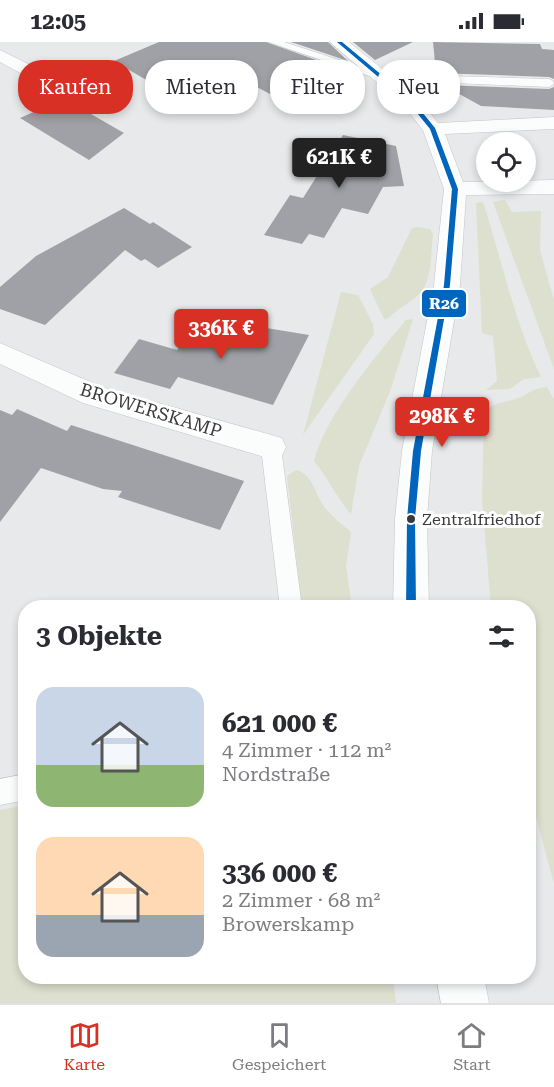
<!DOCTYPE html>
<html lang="de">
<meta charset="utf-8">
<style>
:root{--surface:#fff;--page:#f2f2f3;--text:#2b2b33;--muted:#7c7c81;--line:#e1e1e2;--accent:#d93025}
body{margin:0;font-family:"Roboto Serif",serif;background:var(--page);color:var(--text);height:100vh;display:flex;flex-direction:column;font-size:22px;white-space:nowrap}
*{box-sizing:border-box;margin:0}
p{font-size:20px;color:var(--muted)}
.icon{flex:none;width:33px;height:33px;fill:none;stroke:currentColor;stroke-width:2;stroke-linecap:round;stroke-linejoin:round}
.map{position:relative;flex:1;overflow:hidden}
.side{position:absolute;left:18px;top:558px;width:518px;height:384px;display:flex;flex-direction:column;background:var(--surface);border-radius:24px;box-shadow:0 3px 9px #0003}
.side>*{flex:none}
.banner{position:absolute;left:18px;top:18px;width:519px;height:54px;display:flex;gap:12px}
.buttons{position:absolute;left:476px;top:90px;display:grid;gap:12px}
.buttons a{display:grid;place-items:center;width:60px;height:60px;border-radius:50%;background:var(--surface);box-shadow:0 3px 9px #0003;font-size:30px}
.price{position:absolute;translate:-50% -51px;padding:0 14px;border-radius:6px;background:var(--accent);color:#fff;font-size:20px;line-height:39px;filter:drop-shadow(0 2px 3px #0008)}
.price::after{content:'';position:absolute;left:50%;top:36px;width:18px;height:14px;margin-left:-9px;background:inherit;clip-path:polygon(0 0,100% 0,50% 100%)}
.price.on{background:#222;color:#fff}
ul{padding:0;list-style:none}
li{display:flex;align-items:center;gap:18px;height:150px;padding:0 18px}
li span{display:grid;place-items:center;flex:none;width:168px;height:120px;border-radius:18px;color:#555}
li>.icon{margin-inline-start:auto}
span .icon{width:72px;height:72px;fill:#fffc;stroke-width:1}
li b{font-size:26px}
h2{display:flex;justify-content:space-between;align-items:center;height:72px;padding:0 18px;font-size:26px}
.chip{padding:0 21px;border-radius:24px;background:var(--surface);box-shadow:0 3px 9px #0003;font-size:21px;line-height:54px}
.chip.on{background:var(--accent);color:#fff}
.status{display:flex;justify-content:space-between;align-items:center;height:42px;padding:0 30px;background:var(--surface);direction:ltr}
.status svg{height:16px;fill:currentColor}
.tab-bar{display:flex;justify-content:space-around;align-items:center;height:84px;border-top:2px solid var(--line);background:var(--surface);font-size:16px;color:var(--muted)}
.tab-bar a{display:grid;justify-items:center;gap:3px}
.tab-bar .on{color:var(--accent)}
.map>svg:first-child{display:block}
</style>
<div class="status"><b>12:05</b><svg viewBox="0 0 49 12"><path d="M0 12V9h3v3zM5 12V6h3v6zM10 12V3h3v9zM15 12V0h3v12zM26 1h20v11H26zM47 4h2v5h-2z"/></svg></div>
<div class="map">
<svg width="554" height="961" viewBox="0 0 554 961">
<rect width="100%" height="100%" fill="#e7e9eb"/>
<!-- green -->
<path fill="#dde0ce" d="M 505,158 L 512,170 L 541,169 L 540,208 L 554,258 L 554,327 L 493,160 Z
M 483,160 C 502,219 514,279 541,335 L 524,337 L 510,347 L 486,348 L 497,339 L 493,294 L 482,291 L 476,161 Z
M 418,185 L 430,187 L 433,192 C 431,208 432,236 422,249 C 413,260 400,264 389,276 L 384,277 L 370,247 L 388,235 L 412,186 Z
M 341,250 L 358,253 L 373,282 L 374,292 L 303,393 Z
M 413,277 L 391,347 L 359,424 L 351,472 C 337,456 328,436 314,419 C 326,373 375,315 406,278 Z
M 547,345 L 554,357 L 554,842 L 528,745 L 528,566 L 491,565 L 482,458 L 484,370 C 497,359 501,362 515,357 C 529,353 529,347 547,345 Z
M 296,428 C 313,431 316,455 325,466 C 333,475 342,483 351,490 L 346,524 L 352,565 L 302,565 L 287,434 Z
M 25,763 L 26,934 L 393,935 L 396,961 L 0,961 L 0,768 Z"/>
<!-- building -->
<path fill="#a0a1a7" d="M 159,0 L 266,0 L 350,30 L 285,60 L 206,18 L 153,42 L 114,19 Z
M 291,0 L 328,0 L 348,19 Z
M 353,0 L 413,0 L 375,18 Z
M 433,0 L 540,2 L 542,7 L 554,8 L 554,37 L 549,35 L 436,31 Z
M 443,43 L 549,47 L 554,45 L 554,68 L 481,64 Z
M 63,57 L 70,60 L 124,91 L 89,118 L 20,76 Z
M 343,93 L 396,104 L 404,144 L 383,145 L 368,172 L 342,166 L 324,196 L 309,192 L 302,202 L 264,193 L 290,153 L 303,156 Z
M 124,166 L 150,182 L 153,180 L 192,205 L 158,226 L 145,217 L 141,219 L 125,208 L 45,283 L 0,267 L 0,245 L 36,214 Z
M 210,277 L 309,293 L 273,363 L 178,335 L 170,347 L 114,331 L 139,297 L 177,308 L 188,291 L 199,294 Z
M 17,367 L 67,389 L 71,383 L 244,439 L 220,488 L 118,455 L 122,449 L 103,447 L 41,426 L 0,480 L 0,368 L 12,373 Z"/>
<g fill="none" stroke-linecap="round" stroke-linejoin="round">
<defs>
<path id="service" d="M 268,0 L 284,0 L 382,32 L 549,37 L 553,39 L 554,42 L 549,45 L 381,38 Z
M 271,397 L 278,400 L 281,405 L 302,566 L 280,566 L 261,405 L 264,400 Z
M 26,732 L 26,758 L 0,763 L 0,737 Z"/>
<path id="minor" d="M 330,0 L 349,0 L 418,56 L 438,81 L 554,75 L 554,87 L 445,92 L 463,140 L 554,138 L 554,152 L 466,153 L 460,243 L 432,409 L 427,477 L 429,566 L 393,566 L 395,477 L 402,409 L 434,243 L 444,147 L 423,88 L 404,64 Z
M 0,8 L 84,50 L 86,54 L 84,58 L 70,58 L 0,20 Z
M 0,301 L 102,345 L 282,396 L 286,405 L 282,414 L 271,417 L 83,361 L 0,322 Z
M 436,934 L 484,934 L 489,961 L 441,961 Z"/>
</defs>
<!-- service casing -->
<use href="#service" stroke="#c4c5c6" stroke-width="1"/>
<!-- minor casing -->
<use href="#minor" stroke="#c4c5c6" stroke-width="1"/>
<!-- service -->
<use href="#service" fill="#fbfcfc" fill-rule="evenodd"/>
<!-- minor -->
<use href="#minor" fill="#fbfcfc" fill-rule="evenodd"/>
<defs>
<path id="bus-1" d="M 337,0 L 342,0 L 413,59 L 435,86 L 458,147 L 450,243 L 421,409 L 415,477 L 416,566 L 406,566 L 407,477 L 413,409 L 444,243 L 452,147 L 430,87 L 409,61 Z"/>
</defs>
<!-- bus-1 casing -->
<use href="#bus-1" stroke="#fff" stroke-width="5"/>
<!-- bus-1 -->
<use href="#bus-1" fill="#0065bd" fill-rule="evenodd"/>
</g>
<!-- markers -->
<circle fill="#38393a" stroke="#fff" stroke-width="2" cx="411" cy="477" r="5"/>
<g text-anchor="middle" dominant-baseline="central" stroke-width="6" stroke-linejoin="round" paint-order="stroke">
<!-- bus labels -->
<g font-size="16" fill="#38393a" stroke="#fff" text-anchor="start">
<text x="422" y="477">Zentralfriedhof</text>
</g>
<!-- street labels -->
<g font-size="18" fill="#38393a" stroke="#fff">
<text transform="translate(151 368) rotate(17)">BROWERSKAMP</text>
</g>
</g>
<rect stroke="#fff" stroke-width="2" x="421" y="247" width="46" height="29" rx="6" fill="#0065bd"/>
<g font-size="16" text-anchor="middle" font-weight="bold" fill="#fff">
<text x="444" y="267">R26</text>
</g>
</svg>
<div class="buttons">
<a><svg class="icon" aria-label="locate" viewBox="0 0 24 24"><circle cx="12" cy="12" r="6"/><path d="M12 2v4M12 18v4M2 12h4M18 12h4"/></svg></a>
</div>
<b class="price on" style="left:339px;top:147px">621K €</b>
<b class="price" style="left:221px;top:318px">336K €</b>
<b class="price" style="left:442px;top:406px">298K €</b>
<div class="banner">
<a class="chip on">Kaufen</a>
<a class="chip">Mieten</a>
<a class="chip">Filter</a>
<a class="chip">Neu</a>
</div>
<section class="side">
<h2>3 Objekte<svg class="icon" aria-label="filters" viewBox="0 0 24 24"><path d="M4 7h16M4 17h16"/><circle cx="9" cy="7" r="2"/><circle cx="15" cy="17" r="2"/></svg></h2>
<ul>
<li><span style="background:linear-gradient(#c9d6e8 65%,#8fb573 0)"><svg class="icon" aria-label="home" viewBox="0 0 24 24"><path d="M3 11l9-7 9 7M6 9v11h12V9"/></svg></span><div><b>621 000 €</b><p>4 Zimmer · 112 m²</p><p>Nordstraße</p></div></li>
<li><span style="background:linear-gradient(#ffd9b3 65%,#9aa5b1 0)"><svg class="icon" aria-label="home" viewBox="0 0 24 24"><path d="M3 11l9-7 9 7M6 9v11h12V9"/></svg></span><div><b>336 000 €</b><p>2 Zimmer · 68 m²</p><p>Browerskamp</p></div></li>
</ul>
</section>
</div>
<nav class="tab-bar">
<a class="on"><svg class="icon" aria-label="map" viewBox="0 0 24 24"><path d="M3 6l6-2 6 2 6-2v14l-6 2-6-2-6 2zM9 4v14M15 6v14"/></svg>Karte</a>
<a><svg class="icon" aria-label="saved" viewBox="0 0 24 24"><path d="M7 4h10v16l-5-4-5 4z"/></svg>Gespeichert</a>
<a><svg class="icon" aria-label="home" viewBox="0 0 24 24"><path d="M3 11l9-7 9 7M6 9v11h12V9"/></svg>Start</a>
</nav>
